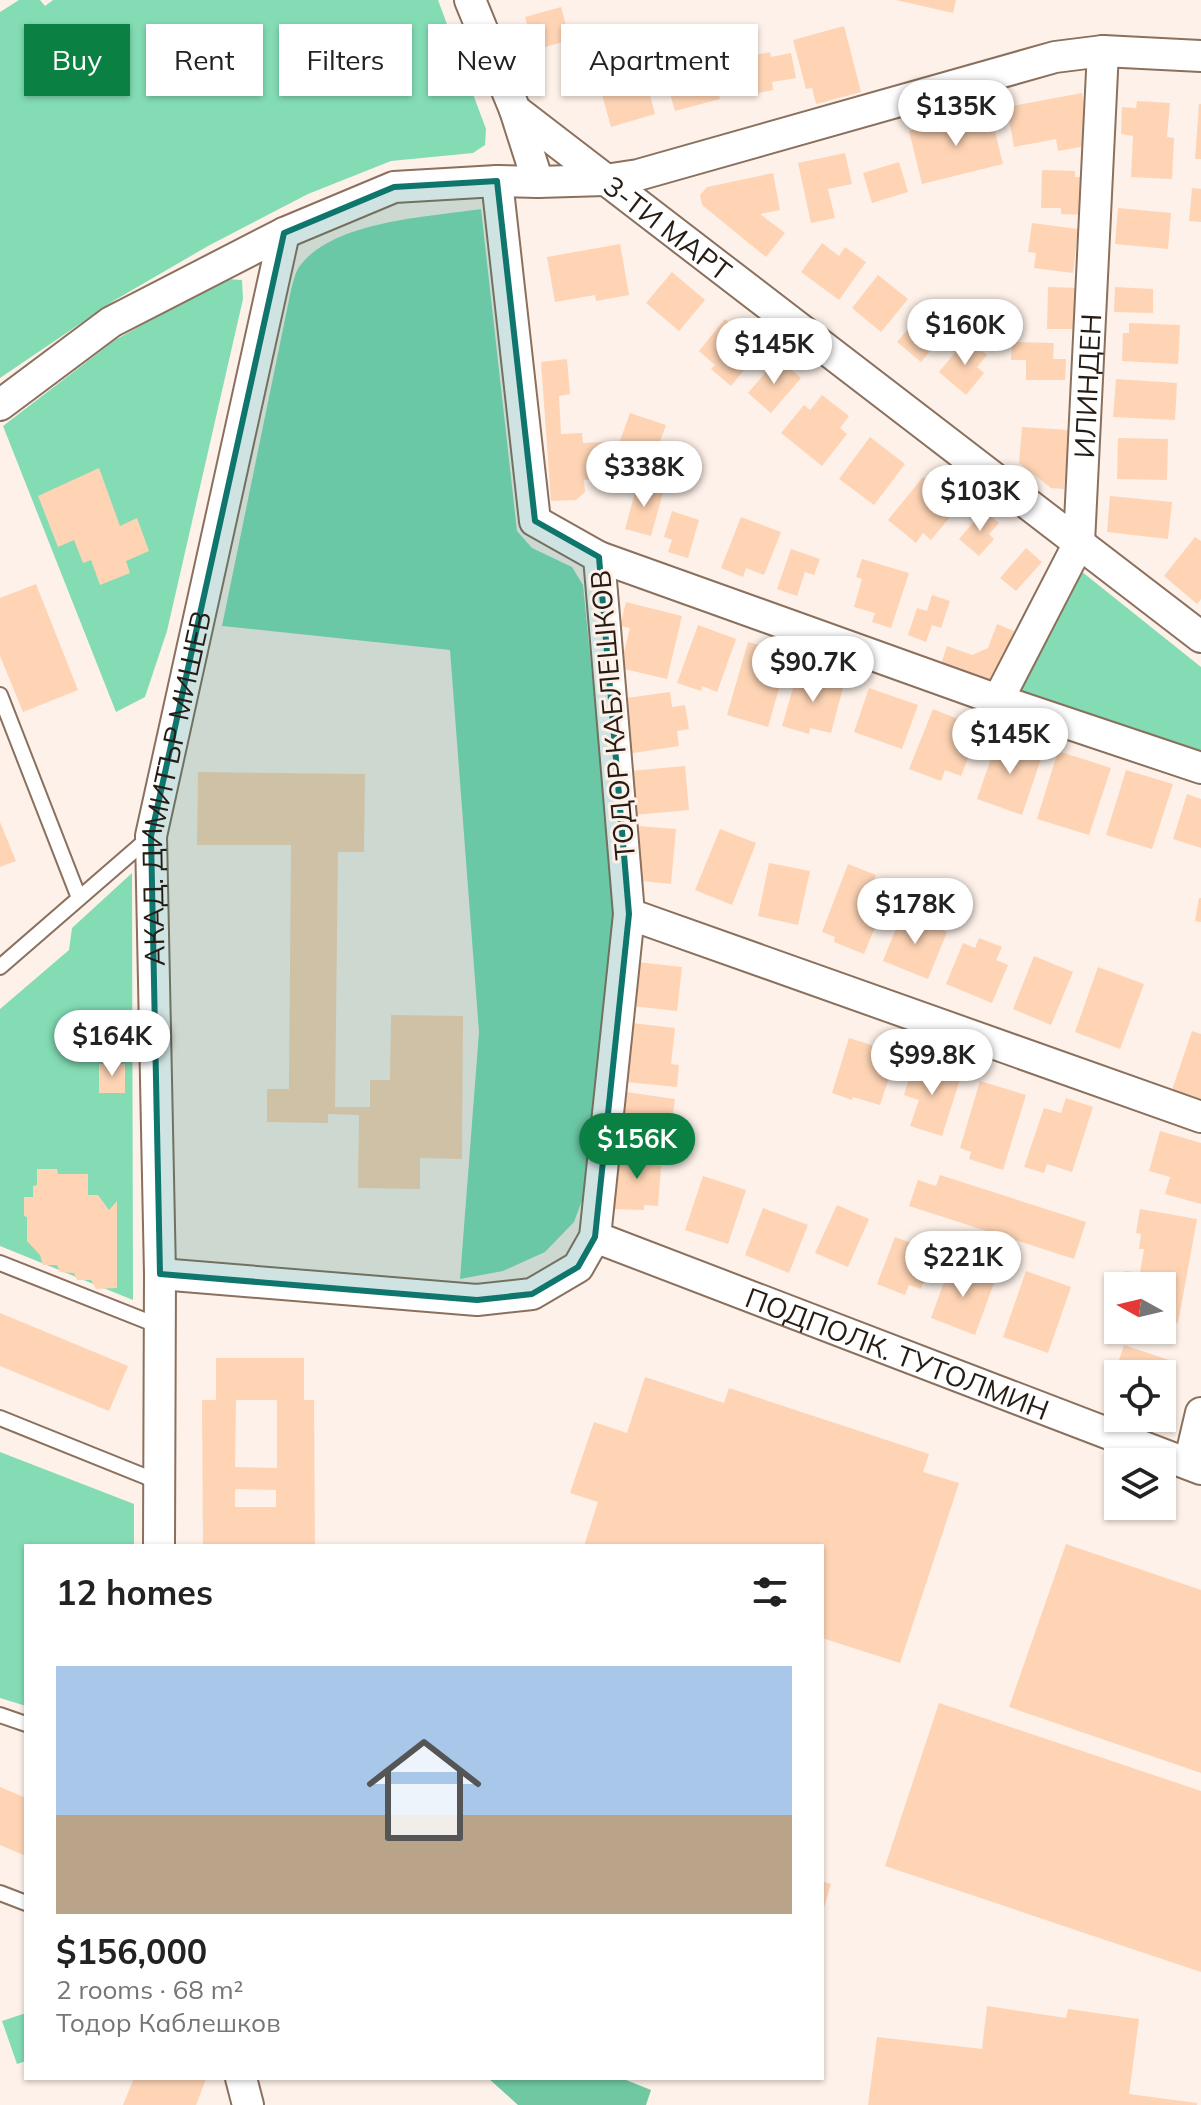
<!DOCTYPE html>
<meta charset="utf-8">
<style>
:root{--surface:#fff;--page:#f6f6f6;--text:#222;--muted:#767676;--line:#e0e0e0;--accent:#0b8043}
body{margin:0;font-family:Mulish,sans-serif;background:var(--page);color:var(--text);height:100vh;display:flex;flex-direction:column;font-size:30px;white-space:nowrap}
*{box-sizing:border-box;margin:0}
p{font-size:26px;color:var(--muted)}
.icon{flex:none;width:44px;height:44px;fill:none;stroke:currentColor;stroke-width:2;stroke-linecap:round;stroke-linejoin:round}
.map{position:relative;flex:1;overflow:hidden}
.drawer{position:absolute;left:24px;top:1544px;width:800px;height:536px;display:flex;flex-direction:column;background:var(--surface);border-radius:0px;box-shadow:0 2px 6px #0004}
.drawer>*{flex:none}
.top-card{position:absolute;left:24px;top:24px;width:800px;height:72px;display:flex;gap:16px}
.needle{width:52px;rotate:278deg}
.tools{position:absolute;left:1104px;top:1272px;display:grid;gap:16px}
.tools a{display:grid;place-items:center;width:72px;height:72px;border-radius:0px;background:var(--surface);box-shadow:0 2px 6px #0004;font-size:40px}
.price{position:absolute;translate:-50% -68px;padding:0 18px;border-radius:28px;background:#fff;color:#222;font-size:26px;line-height:52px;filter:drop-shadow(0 2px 4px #0008)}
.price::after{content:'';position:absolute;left:50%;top:48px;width:24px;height:18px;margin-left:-12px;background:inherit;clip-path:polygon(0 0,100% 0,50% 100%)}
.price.on{background:var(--accent);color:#fff}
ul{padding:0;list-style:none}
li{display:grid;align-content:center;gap:16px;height:424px;padding:0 32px}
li+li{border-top:2px solid var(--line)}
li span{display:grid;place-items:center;height:248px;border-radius:0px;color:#555}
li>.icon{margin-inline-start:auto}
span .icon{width:144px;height:144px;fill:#fffc;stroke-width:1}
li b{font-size:34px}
h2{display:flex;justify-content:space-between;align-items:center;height:96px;padding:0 32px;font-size:34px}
.tag{padding:0 28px;border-radius:0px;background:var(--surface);box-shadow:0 2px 6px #0004;font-size:28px;line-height:72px}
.tag.on{background:var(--accent);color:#fff}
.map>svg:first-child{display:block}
</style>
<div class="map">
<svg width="1201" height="2105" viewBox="0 0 1201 2105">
<rect width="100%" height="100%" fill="#fdf1e9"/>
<!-- green -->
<path fill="#83dcb4" d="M 19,0 L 40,0 L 45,6 L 53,0 L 438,0 L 486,129 L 485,145 L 473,153 L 391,161 L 308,194 L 208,246 L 115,300 L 0,378 L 0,12 Z
M 481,209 L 517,531 L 532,548 L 572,567 L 583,585 L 616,914 L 589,1182 L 574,1222 L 545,1252 L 503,1271 L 460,1279 L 479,1032 L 450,650 L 222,626 L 291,290 C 293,283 295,273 299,267 C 332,221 428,217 481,209 Z
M 225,279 L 242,280 L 243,299 L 167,631 L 145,697 L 116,712 L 3,426 L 115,340 Z
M 1081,571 L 1201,667 L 1201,757 L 1018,693 Z
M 132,873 L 133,1300 L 0,1246 L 0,1009 L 69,950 L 72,928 Z
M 0,1452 L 134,1504 L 134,1546 L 26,1546 L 26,1706 L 0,1698 Z
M 26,2013 L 26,2061 L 17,2064 L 2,2021 Z"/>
<!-- forest -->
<path fill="#6fc8a1" d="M 488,2078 L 621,2078 L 651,2090 L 646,2105 L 518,2105 Z"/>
<!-- building -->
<path fill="#fed4b5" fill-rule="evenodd" d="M 896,0 L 956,0 L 953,13 Z
M 561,7 L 570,40 L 534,50 L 525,17 Z
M 844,26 L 861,92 L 816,104 L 812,88 L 806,89 L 793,40 Z
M 705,45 L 720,99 L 675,111 L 660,58 Z
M 770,52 L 771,57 L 791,53 L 796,78 L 772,82 L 773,90 L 753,94 L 746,57 Z
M 641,60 L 655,114 L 611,127 L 596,73 Z
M 1082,93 L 1091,145 L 1058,151 L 1056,139 L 1014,147 L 1007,107 Z
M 1137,101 L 1170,103 L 1167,137 L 1174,138 L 1172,179 L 1131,177 L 1133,136 L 1121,134 L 1122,107 L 1136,108 Z
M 1199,104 L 1201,104 L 1201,159 L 1195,159 Z
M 990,111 L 1003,164 L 922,184 L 909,131 Z
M 845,153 L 852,184 L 828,189 L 835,218 L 811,223 L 798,163 Z
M 899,162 L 908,192 L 872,203 L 863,173 Z
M 1042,170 L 1075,171 L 1075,177 L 1086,177 L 1085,215 L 1061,214 L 1061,208 L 1041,208 Z
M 773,173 L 780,210 L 760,214 L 785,233 L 766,257 L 702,205 L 700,195 L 707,187 Z
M 1192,188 L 1201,189 L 1201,222 L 1189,221 Z
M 1118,208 L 1171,213 L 1168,249 L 1115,244 Z
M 1032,223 L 1078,229 L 1073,273 L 1034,268 L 1036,253 L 1028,252 Z
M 822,243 L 839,256 L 845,247 L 866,262 L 839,300 L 801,272 Z
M 620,244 L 629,295 L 596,301 L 595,295 L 555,302 L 547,257 Z
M 672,272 L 705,300 L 679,331 L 646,303 Z
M 878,275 L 908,299 L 881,332 L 852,308 Z
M 1048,287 L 1079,288 L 1078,329 L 1047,329 Z
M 1115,287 L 1153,289 L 1153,313 L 1114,312 Z
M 931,302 L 954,323 L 921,362 L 897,342 Z
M 725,319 L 761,349 L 731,386 L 711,369 L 715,365 L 699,351 Z
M 1129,323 L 1180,325 L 1178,364 L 1122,361 L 1123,333 L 1129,333 Z
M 967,338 L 987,355 L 977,367 L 984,373 L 966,395 L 939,372 Z
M 1012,342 L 1054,343 L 1053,359 L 1066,359 L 1065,380 L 1026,380 L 1026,360 L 1011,360 Z
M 778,358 L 801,378 L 771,413 L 748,393 Z
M 567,359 L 570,394 L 559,396 L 561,434 L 582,433 L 583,443 L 606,442 L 608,478 L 584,480 L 585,492 L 576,500 L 551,501 L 541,362 Z
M 1116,379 L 1177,383 L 1175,420 L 1113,417 Z
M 822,395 L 849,416 L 840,428 L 847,434 L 822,466 L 781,433 L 804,405 L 810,410 Z
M 630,413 L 666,425 L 649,472 L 613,460 Z
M 1022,427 L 1069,430 L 1064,489 L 1051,488 L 1019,463 Z
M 870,437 L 905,464 L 874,505 L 839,479 Z
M 1118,438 L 1168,439 L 1167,480 L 1117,479 Z
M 99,468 L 120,526 L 137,518 L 149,551 L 126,561 L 130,573 L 100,585 L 91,560 L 83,563 L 74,540 L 58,547 L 38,496 Z
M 923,477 L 959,506 L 931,540 L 923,533 L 916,543 L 888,520 Z
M 638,482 L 664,489 L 651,536 L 625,529 Z
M 1110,496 L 1172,502 L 1168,539 L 1107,532 Z
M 984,510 L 999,523 L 989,534 L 994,539 L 979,556 L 959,539 Z
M 672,511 L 699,520 L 688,558 L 668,552 L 672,540 L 664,537 Z
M 741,517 L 781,532 L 764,575 L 746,568 L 743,577 L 721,568 Z
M 1195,537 L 1201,541 L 1201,599 L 1197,604 L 1164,576 Z
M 1026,548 L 1042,562 L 1016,591 L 1000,578 Z
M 791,549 L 820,559 L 814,575 L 805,572 L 797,596 L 777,589 Z
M 862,559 L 909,573 L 891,628 L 872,622 L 875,613 L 854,607 L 862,579 L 856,577 Z
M 36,584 L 78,690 L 23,712 L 0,656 L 0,598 Z
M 932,595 L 950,601 L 941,628 L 932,625 L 926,642 L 908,635 L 917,608 L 927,611 Z
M 626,602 L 682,616 L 667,679 L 620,668 L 630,628 L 620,626 Z
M 997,624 L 1014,631 L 996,678 L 985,682 L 940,667 L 947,646 L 972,655 L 988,648 Z
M 698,625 L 736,639 L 717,692 L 702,686 L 701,691 L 677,683 Z
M 748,642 L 789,653 L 768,727 L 727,715 Z
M 798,671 L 844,684 L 831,733 L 810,728 L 809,734 L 782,726 Z
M 869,688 L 918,705 L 902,749 L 854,732 Z
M 670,692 L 672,707 L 685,705 L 689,729 L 677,731 L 679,746 L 627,754 L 619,699 Z
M 933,709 L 980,728 L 961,776 L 945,770 L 941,781 L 909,769 Z
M 998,738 L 1043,753 L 1022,815 L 977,799 Z
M 1058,751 L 1111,768 L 1089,835 L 1037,819 Z
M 685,766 L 689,810 L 634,815 L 630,771 Z
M 1126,770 L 1173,784 L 1152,849 L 1106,835 Z
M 198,772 L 365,774 L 364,852 L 338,852 L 335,1107 L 370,1107 L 370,1080 L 390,1080 L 391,1015 L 463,1016 L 462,1159 L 420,1158 L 420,1189 L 358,1188 L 359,1115 L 328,1114 L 328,1123 L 267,1122 L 267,1089 L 289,1089 L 291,845 L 197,845 Z
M 1187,794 L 1201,799 L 1201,848 L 1173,839 Z
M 0,822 L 16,861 L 0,867 Z
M 638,826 L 676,829 L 671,884 L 633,880 Z
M 720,829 L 756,843 L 732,905 L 695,890 Z
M 769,863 L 810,871 L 798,925 L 758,916 Z
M 848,864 L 876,875 L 869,891 L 887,898 L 864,954 L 834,942 L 835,937 L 822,932 Z
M 1199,898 L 1201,898 L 1201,922 L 1195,921 Z
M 902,913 L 947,932 L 928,979 L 883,961 Z
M 979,938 L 1002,947 L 996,960 L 1008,965 L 992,1003 L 946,984 L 963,943 L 975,948 Z
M 1034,956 L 1073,972 L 1051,1025 L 1013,1009 Z
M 637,962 L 682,967 L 677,1011 L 632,1006 Z
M 1098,967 L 1144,984 L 1120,1049 L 1075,1032 Z
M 632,1023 L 675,1028 L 671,1064 L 679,1065 L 677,1087 L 626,1082 Z
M 1192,1031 L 1201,1034 L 1201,1099 L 1172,1090 Z
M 849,1038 L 897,1053 L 880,1105 L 853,1097 L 852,1100 L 832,1093 Z
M 914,1062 L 961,1076 L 942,1136 L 910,1126 L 919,1100 L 904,1095 Z
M 99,1064 L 125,1064 L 125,1093 L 99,1093 Z
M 980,1081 L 1026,1095 L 1003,1170 L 969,1159 L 971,1152 L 960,1148 Z
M 626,1092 L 675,1099 L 670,1137 L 620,1130 Z
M 1066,1098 L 1093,1107 L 1072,1172 L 1047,1164 L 1044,1173 L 1024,1167 L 1044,1108 L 1061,1113 Z
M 1160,1131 L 1201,1143 L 1201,1204 L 1165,1194 L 1170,1177 L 1149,1171 Z
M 618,1151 L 653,1154 L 652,1165 L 661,1166 L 658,1206 L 644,1205 L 644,1210 L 614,1209 Z
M 37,1169 L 57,1169 L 58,1174 L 88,1174 L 88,1195 L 98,1195 L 109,1210 L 117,1201 L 117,1288 L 96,1289 L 91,1280 L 77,1280 L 74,1273 L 60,1272 L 57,1265 L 43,1265 L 40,1255 L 27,1241 L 27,1217 L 24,1216 L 24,1197 L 33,1197 L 33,1186 L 37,1185 Z
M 940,1175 L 1086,1222 L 1074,1259 L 909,1206 L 918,1180 L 936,1186 Z
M 703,1176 L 746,1190 L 728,1244 L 685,1230 Z
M 837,1205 L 869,1219 L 848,1267 L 815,1253 Z
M 763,1208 L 808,1225 L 789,1273 L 745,1255 Z
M 1140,1209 L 1197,1219 L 1178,1323 L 1162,1320 L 1162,1286 L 1123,1286 L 1125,1271 L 1140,1273 L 1144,1249 L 1139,1249 L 1141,1234 L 1136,1233 Z
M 895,1237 L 935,1252 L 921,1289 L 909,1285 L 905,1295 L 877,1284 Z
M 951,1263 L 995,1280 L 975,1335 L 931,1318 Z
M 1026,1271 L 1071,1287 L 1048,1353 L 1003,1337 Z
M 0,1313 L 128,1366 L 109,1411 L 0,1366 Z
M 1124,1345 L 1172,1361 L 1163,1390 L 1162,1374 L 1118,1374 L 1118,1403 L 1106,1399 Z
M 216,1358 L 304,1358 L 304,1400 L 314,1400 L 315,1546 L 203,1545 L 202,1400 L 216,1400 ZM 236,1400 L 277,1400 L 277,1468 L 235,1467 ZM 235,1489 L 276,1490 L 276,1507 L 235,1507 Z
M 645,1377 L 724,1403 L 729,1388 L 929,1454 L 923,1472 L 959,1483 L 900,1663 L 822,1638 L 822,1546 L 584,1546 L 598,1502 L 570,1493 L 594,1422 L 627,1433 Z
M 1066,1544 L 1201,1590 L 1201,1773 L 1009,1707 Z
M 939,1703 L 1201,1791 L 1201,1972 L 885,1866 Z
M 0,1787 L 26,1798 L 26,1856 L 0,1845 Z
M 822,1881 L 831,1884 L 823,1911 L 822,1910 Z
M 987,2006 L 1066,2018 L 1068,2009 L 1139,2019 L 1129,2094 L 1197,2103 L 1197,2105 L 868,2105 L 877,2037 L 982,2049 Z
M 134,2078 L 203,2078 L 206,2079 L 196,2105 L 123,2105 Z"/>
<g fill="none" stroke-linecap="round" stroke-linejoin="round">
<defs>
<path id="service" d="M 0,695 L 79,898
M 0,967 L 151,836
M 0,1263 L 159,1326
M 0,1418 L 159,1482
M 0,1715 L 26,1724
M 0,1893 L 26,1903"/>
<g id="minor">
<path id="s1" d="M 470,0 L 515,110 L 1201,637"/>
<path d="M 515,110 L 538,182"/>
<path d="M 0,405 L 111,322 L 284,233 L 394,187 L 497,181 L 538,182 L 605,180 L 638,175 L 1055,57 L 1103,51 L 1201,56"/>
<path d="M 599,557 L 998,700 L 1201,768"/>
<path id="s2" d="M 998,700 L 1079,543 L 1103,51"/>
<path d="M 629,914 L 1201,1117"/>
<path id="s3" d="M 595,1237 L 1201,1469"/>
<path d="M 160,1274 L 477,1300 L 532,1294 L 578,1267 L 595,1237 L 629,914 L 599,557 L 535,521 L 497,181"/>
<path d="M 1189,1464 L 1201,1413"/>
<path id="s4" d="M 159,1546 L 160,1274 L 151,836 L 284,233"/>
<path d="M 241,2078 L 248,2105"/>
</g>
</defs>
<!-- service casing -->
<use href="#service" stroke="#8a705d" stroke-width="18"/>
<!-- minor casing -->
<use href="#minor" stroke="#8a705d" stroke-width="34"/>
<!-- service -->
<use href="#service" stroke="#fff" stroke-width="14"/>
<!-- minor -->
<use href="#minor" stroke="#fff" stroke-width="30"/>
</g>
<!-- marked area -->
<path fill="#0f766e" fill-opacity="0.2" stroke="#0f766e" stroke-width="6" stroke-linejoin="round" d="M 497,181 L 535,521 L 599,557 L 629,914 L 595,1237 L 578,1267 L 532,1294 L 477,1300 L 160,1274 L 151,836 L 284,233 L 394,187 Z"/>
<g text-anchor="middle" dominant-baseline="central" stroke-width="6" stroke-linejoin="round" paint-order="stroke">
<!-- street labels -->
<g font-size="28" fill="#261c14" stroke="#fdf1e9">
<text stroke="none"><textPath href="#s1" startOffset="312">3-ТИ МАРТ</textPath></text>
<text stroke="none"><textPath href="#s2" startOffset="334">ИЛИНДЕН</textPath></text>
<text transform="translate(612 715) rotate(-95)">ТОДОР КАБЛЕШКОВ</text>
<text stroke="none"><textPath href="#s4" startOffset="760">АКАД. ДИМИТЪР МИШЕВ</textPath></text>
<text stroke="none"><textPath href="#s3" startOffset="324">ПОДПОЛК. ТУТОЛМИН</textPath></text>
</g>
</g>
</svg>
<div class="tools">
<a><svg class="needle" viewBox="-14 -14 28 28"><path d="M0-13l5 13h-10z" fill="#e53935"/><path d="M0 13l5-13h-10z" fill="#767676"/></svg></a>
<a><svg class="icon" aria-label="locate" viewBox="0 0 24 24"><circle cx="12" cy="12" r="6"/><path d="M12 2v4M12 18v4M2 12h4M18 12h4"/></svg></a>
<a><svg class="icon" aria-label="layers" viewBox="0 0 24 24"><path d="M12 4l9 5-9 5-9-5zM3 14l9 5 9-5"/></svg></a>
</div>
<b class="price" style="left:956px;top:148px">$135K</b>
<b class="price" style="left:965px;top:367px">$160K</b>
<b class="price" style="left:774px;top:386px">$145K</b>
<b class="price" style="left:644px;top:509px">$338K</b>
<b class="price" style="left:980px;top:533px">$103K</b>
<b class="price" style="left:813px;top:704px">$90.7K</b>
<b class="price" style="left:1010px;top:776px">$145K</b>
<b class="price" style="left:915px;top:946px">$178K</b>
<b class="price" style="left:112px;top:1078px">$164K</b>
<b class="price" style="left:932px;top:1097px">$99.8K</b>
<b class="price on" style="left:637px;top:1181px">$156K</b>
<b class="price" style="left:963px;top:1299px">$221K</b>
<div class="top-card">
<a class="tag on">Buy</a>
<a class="tag">Rent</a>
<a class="tag">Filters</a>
<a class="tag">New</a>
<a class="tag">Apartment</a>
</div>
<section class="drawer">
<h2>12 homes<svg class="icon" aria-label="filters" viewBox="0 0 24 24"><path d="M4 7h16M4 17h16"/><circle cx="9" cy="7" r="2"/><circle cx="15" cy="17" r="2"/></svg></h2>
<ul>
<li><span style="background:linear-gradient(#a9c7e8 60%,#b9a48a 0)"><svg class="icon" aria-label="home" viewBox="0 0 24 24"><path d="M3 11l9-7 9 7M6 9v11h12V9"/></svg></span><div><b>$156,000</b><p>2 rooms · 68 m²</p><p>Тодор Каблешков</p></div></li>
</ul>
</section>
</div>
